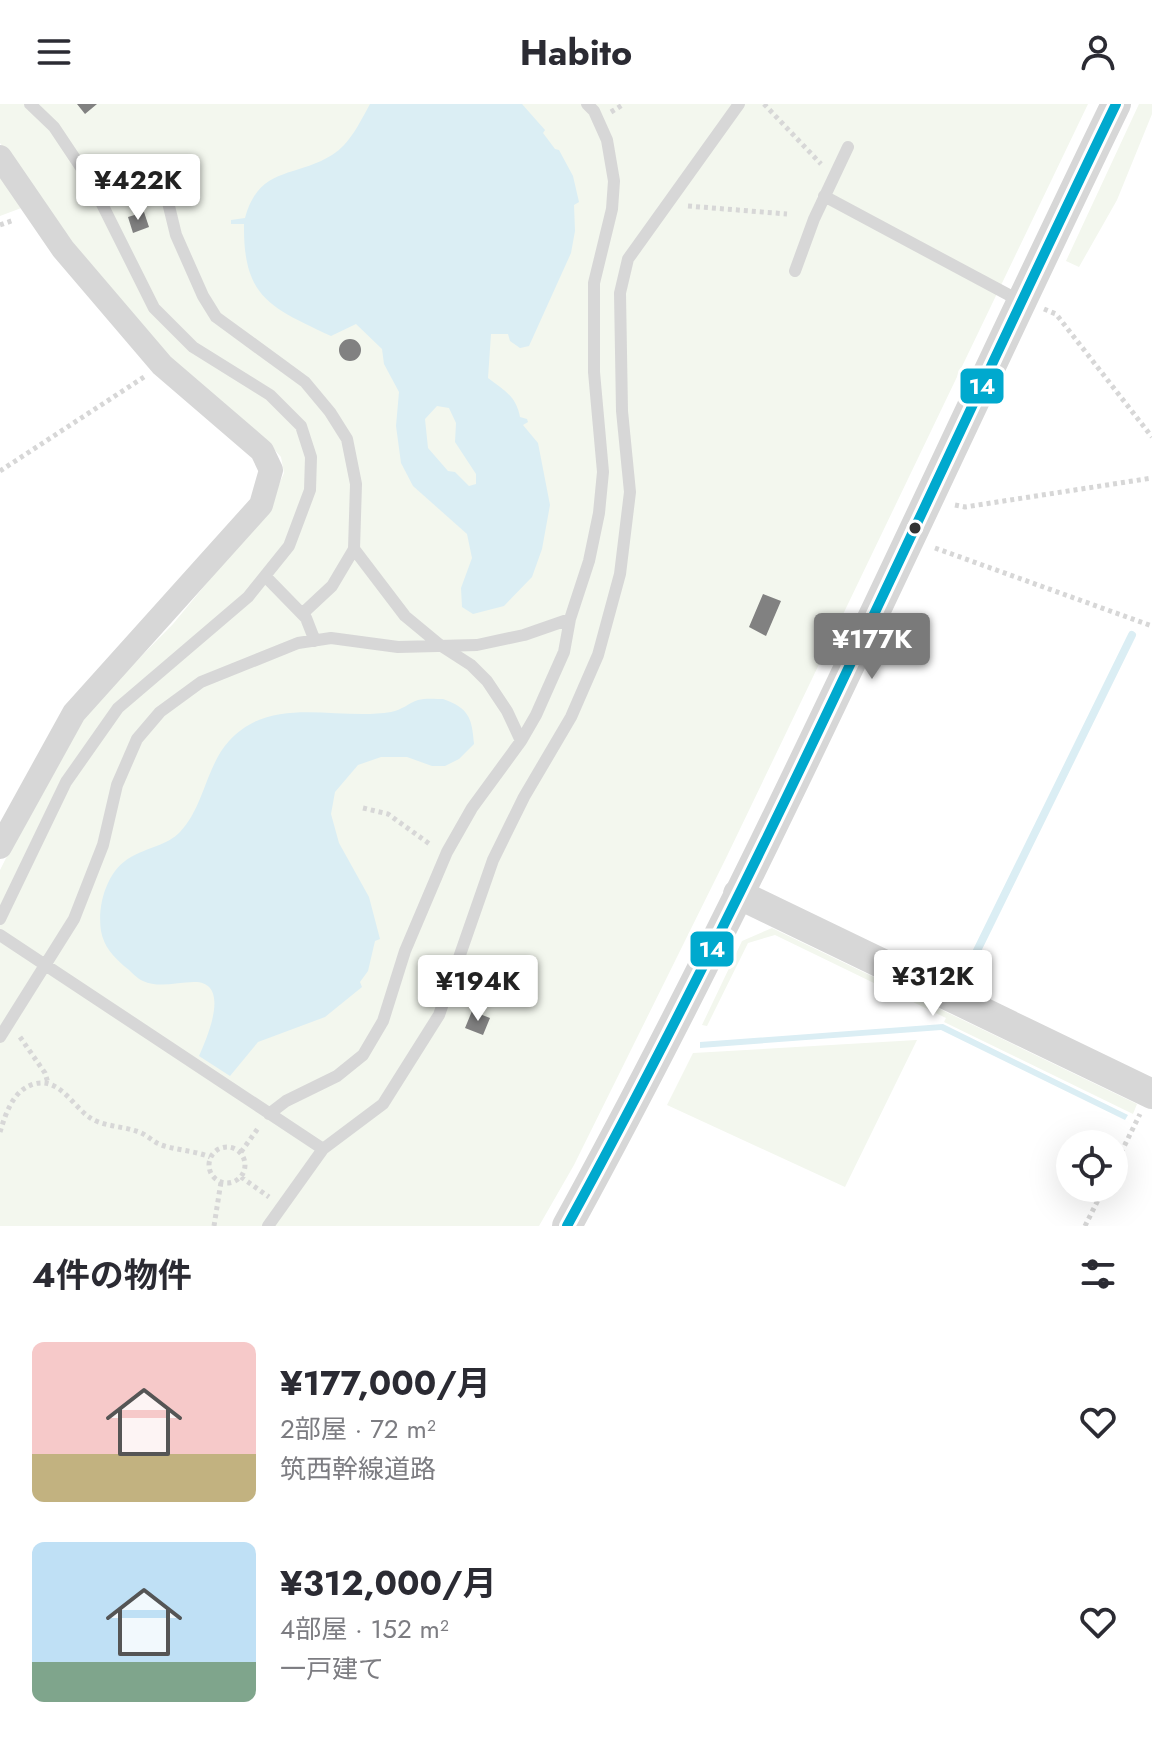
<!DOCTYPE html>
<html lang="ja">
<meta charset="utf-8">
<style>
:root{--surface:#fff;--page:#f7f7f7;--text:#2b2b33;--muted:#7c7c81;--accent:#7a7a7a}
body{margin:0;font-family:Jost,"Noto Sans JP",sans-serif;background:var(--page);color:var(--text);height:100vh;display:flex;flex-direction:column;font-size:30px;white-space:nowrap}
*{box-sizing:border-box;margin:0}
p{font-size:26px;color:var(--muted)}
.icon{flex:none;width:44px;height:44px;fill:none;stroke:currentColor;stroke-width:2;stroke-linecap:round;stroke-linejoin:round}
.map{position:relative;height:1122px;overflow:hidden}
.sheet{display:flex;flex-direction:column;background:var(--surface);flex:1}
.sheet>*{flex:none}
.tools{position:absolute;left:1056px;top:1026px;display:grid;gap:16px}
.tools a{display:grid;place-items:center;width:72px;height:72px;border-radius:50%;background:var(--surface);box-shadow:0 8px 32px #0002;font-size:40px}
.price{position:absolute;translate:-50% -68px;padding:0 18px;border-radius:8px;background:#fff;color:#222;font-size:26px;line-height:52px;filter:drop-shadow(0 2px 4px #0008)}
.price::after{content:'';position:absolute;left:50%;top:48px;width:24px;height:18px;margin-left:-12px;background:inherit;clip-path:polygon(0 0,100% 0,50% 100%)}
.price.on{background:var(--accent);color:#fff}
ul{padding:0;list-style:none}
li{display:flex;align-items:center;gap:24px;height:200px;padding:0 32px}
li span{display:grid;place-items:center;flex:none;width:224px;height:160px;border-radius:12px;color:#555}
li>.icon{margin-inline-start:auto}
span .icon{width:96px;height:96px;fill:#fffc;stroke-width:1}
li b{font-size:34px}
h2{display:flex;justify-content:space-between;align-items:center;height:96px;padding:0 32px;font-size:34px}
header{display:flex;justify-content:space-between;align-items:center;height:104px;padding:0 32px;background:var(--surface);font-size:36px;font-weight:700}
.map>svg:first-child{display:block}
</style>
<header><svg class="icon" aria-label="menu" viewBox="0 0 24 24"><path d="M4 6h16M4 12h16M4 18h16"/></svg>Habito<svg class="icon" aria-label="person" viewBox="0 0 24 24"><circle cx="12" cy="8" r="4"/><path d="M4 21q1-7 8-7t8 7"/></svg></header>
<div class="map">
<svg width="1152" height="1122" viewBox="0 0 1152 1122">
<rect width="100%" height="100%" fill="#fff"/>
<!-- green -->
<path fill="#f3f7ee" d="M 0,0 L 1088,0 L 727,752 L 574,1061 L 539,1122 L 0,1122 L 0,766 L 67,633 L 112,582 L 173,520 L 268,405 L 284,369 L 281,353 L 262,332 L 157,245 L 69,134 L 0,39 Z
M 1139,0 L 1152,0 L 1152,10 L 1117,96 L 1079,163 L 1066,157 Z
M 0,68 L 24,103 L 0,112 Z
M 772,824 L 1137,1000 L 1133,1010 L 944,918 L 946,914 L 775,831 L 748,839 L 707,922 L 702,921 L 742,837 Z
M 917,936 L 845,1083 L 667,1001 L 693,949 Z"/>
<!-- water -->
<path fill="#dbeef4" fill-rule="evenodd" d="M 370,0 L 522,0 L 545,26 L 543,29 L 555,45 L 559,46 L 573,72 L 579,98 L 574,101 L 575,127 L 571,149 L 529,242 L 520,244 L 510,237 L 508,230 L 491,230 L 488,274 C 504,286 516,292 520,313 L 527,315 L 528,318 L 523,321 L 538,339 L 550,401 L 542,445 L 532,473 L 504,502 L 473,510 L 462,503 L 461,484 L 472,454 L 467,430 L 413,382 L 401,359 L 396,322 L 399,288 L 384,260 L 382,245 L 356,220 L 331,232 C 270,203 243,194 244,120 L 231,120 L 231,116 L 245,114 C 259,62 295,74 332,51 C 350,40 360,18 370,0 ZM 437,302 L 449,304 L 456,319 L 455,338 L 476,370 L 476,380 L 469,382 L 455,368 L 448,367 L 428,344 L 425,315 Z
M 443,595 C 469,604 472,614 474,640 L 459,655 L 445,662 L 432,662 L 407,653 L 381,653 L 358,661 L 335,688 L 331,710 L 339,739 L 369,793 L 380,835 L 375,837 L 368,867 L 360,878 L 362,883 L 325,913 L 258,938 L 230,972 L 199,952 C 206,936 231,881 197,878 C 180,877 160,885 143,877 C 136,874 130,866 124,862 C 113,852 104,843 101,827 C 97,801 107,766 131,753 C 146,744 168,741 180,728 C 204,703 206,662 229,637 C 271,590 337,617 391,608 C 402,606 409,599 418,596 C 425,594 436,595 443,595 Z
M 943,920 L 1128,1011 L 1125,1016 L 941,926 L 700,944 L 700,938 Z"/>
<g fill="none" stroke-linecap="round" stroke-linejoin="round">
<!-- stream -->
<path stroke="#dbeef4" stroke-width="8" d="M 968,865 L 1132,531"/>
</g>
<!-- building -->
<path fill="#818181" d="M 77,0 L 97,0 L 85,10 Z
M 144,108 L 149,123 L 133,129 L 128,113 Z
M339 246a11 11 0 1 1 22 0a11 11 0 1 1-22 0Z
M 763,490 L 781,497 L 766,532 L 749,523 Z
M 472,907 L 490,914 L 483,931 L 465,924 Z"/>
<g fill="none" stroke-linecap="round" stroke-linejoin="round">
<!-- path -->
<path stroke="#d7d7d7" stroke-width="5" stroke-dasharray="4 4" stroke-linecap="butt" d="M 764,0 L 821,60
M 611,8 L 624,0
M 688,102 L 787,110
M 0,121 L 14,116
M 1044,205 L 1056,210 L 1152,333
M 0,367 L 144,273
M 955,401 L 965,403 L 1152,374
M 935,444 L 1152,522
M 363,704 L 388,710 L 431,741
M 20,933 L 45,969 L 48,979
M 0,1028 C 6,1009 13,986 34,980 C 59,973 72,1001 89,1013 C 101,1022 121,1022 136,1027 C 144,1029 150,1035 157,1039 C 171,1046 193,1046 210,1053
M209 1061a18 18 0 1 1 36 0a18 18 0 1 1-36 0Z
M 241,1048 L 259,1023
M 1114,1063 L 1140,1010
M 241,1073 L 269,1093
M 214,1122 L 221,1078
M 1085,1122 L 1104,1084"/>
<!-- service -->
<path stroke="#d7d7d7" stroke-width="12" d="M 166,67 L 166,90 L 176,131 L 203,192 L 216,213 L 305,278 L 330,308 L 347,335 L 356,380 L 354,445 L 405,512 L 440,541 L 471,561 L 487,577 L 507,607 L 521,637
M 824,92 L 1020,197
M 795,167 L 814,115 L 848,43
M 265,472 L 306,514 L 315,537
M 302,510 L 332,482 L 354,445
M 0,815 L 66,678 L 118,604 L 248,493 L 289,442 L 310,386 L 311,353 L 301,322 L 270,291 L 193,243 L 154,204 L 92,80 L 54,23 L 30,0
M 0,831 L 323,1045
M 0,933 L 74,815 L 103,741 L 117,681 L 137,635 L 160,608 L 201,578 L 298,539 L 331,534 L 398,543 L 477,541 L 524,531 L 570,515
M 269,1010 L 286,997 L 337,972 L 363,951 L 383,917 L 405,847 L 447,748 L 472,704 L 521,637 L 536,611 L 564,548 L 570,515 L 589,457 L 599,409 L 603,368 L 594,268 L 594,179 L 612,105 L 614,77 L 607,36 L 594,7 L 587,0
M 268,1122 L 323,1045 L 383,1000 L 439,911 L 493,756 L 524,693 L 571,613 L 598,551 L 620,470 L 630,388 L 622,307 L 620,189 L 628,155 L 739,0"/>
<!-- minor -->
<path stroke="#d7d7d7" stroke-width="24" d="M 0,53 L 63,145 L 162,261 L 262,347 L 271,366 L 261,401 L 74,609 L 0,743"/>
<!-- tertiary -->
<path stroke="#d7d7d7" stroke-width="30" d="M 738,790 L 1152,990
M 567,1122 C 767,757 934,375 1116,0"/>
<defs>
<path id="bus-1" d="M 567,1122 C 767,757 934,375 1116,0"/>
</defs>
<!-- bus-1 casing -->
<use href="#bus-1" stroke="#fff" stroke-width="16"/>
<!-- bus-1 -->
<use href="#bus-1" stroke="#00a9ce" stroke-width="10"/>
</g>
<!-- markers -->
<circle fill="#333" stroke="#fff" stroke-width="3" cx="915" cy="424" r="7"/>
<g stroke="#fff" stroke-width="3">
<rect x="959" y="263" width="46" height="38" rx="8" fill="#00a9ce"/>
<rect x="689" y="826" width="46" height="38" rx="8" fill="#00a9ce"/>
</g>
<g font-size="22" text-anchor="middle" font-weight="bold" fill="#fff">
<text x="982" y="290">14</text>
<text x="712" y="853">14</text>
</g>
</svg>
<div class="tools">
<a><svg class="icon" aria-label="locate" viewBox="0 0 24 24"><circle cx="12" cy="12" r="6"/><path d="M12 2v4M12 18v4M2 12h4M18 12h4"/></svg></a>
</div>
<b class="price" style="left:138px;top:118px">¥422K</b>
<b class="price on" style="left:872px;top:577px">¥177K</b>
<b class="price" style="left:933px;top:914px">¥312K</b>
<b class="price" style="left:478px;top:919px">¥194K</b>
</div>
<section class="sheet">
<h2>4件の物件<svg class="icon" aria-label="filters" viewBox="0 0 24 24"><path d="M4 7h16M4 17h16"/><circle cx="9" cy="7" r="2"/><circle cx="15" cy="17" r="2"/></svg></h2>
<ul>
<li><span style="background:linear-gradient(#f6c9c9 70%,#c2b280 0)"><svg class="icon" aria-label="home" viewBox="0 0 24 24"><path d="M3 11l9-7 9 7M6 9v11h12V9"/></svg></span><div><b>¥177,000/月</b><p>2部屋 · 72 m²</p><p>筑西幹線道路</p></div><svg class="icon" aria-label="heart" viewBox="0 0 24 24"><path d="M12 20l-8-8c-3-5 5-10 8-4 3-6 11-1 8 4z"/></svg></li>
<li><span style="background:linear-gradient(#bfe0f5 75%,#7fa58c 0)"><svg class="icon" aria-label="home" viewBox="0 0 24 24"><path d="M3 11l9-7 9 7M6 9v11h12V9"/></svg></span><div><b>¥312,000/月</b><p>4部屋 · 152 m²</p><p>一戸建て</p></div><svg class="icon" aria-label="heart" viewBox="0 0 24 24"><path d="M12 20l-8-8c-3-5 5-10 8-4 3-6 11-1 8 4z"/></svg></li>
</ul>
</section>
